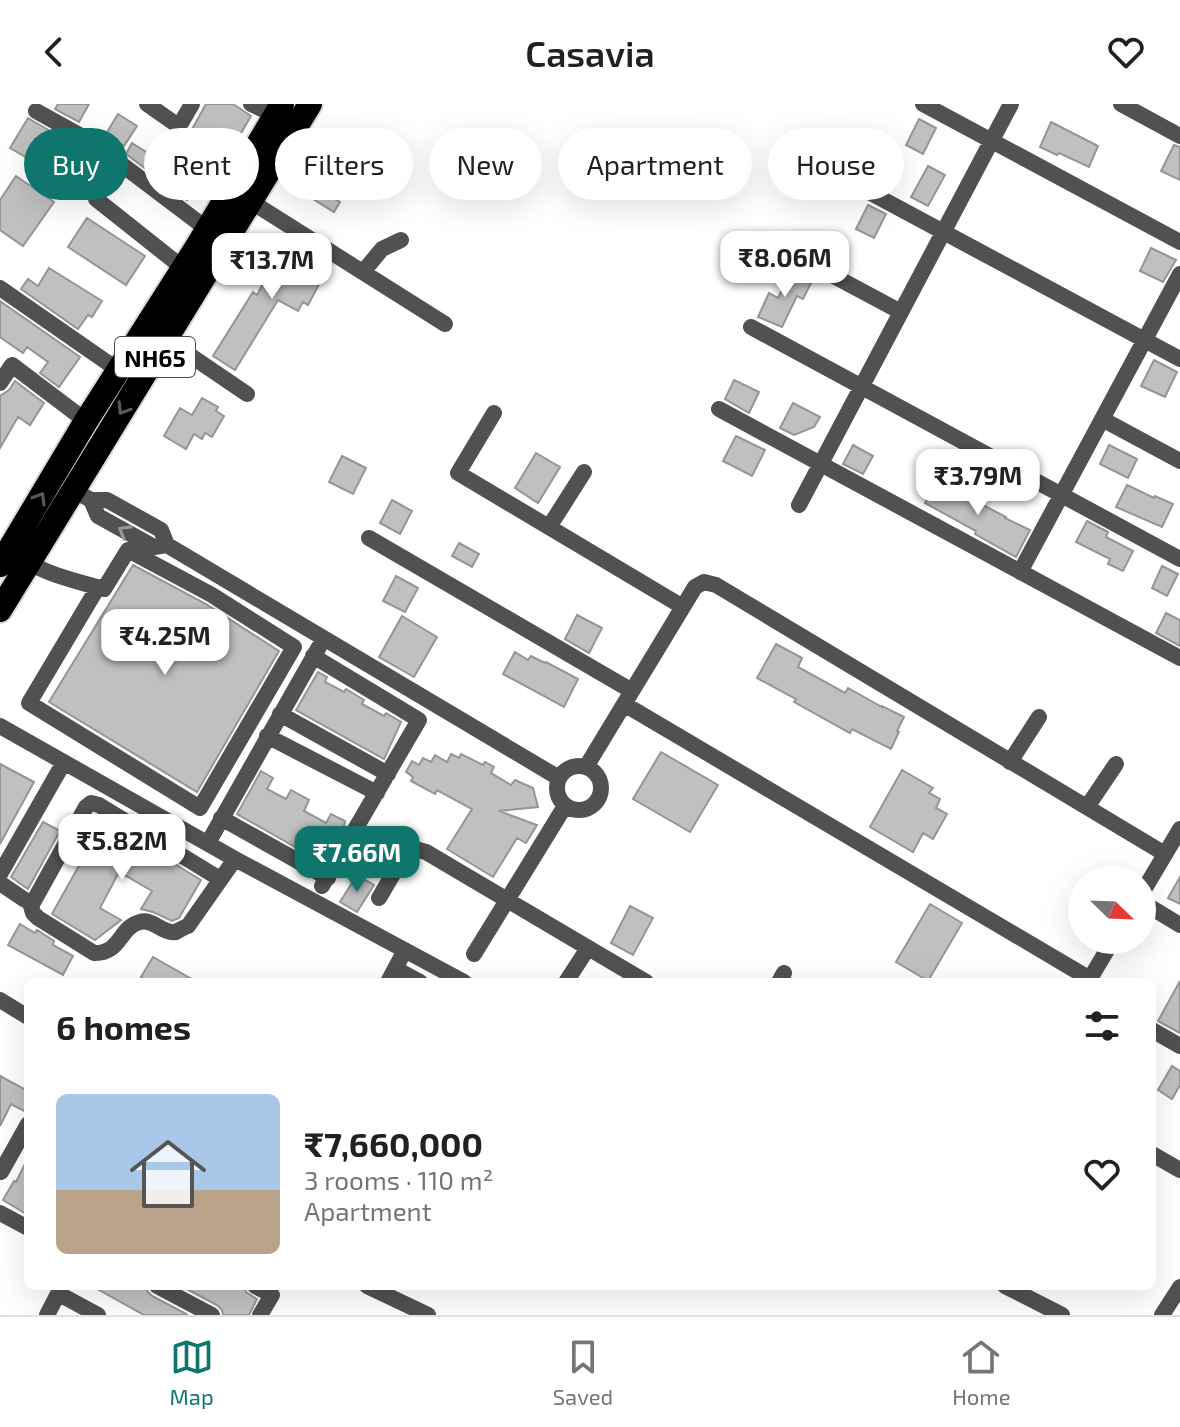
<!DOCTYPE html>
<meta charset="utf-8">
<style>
:root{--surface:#fff;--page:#f2f2f2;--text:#202124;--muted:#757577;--line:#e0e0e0;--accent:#0f766e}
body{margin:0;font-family:"Exo 2",sans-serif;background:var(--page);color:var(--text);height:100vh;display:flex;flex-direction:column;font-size:30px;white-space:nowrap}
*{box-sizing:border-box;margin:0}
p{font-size:26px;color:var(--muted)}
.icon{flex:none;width:44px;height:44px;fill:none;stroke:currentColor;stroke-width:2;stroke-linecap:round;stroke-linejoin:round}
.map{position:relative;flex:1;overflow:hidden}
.drawer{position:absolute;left:24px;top:874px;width:1132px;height:312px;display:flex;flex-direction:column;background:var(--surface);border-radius:12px;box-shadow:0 8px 32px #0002}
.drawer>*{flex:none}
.top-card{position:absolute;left:24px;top:24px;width:1132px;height:72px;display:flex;gap:16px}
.needle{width:52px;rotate:113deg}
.controls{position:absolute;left:1068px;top:762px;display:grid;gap:16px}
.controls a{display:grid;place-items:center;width:88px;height:88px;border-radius:50%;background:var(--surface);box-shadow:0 8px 32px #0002;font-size:40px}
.price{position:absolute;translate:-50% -68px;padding:0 18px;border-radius:16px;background:#fff;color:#222;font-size:26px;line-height:52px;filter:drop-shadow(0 2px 4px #0008)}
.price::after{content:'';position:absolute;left:50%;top:48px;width:24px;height:18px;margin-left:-12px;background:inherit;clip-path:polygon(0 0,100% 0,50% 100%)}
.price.current{background:var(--accent);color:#fff}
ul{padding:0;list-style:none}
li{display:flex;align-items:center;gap:24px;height:200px;padding:0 32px}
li+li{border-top:2px solid var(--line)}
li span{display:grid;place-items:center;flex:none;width:224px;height:160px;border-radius:12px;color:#555}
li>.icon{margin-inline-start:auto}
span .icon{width:96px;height:96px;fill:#fffc;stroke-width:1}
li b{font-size:34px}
h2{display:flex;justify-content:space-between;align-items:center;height:96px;padding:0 32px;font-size:34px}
.pill{padding:0 28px;border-radius:36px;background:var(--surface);box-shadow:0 8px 32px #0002;font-size:28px;line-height:72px}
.pill.current{background:var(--accent);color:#fff}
header{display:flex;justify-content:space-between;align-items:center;height:104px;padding:0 32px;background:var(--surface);font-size:36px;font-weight:600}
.dock{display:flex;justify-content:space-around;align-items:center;height:112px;border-top:2px solid var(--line);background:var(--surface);font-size:22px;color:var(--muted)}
.dock a{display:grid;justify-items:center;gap:4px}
.dock .current{color:var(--accent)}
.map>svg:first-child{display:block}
</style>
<header><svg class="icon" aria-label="back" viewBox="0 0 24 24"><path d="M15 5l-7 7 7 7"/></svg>Casavia<svg class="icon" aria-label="heart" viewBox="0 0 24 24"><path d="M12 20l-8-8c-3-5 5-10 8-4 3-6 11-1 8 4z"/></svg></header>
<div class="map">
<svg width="1180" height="1211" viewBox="0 0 1180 1211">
<rect width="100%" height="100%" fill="#fff"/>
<!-- building -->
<path fill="#c0c0c0" stroke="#959595" stroke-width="2" d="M 58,0 L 89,0 L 79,18 L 55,5 Z
M 206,0 L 233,0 L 251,12 L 229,50 L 190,29 Z
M 118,10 L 137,22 L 124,42 L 106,30 Z
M 28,14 L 57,31 L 48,47 L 78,64 L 70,79 L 10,44 Z
M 919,15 L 936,24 L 923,50 L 906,41 Z
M 1051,18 L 1098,42 L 1089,63 L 1059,49 L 1057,51 L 1040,43 Z
M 873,34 L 893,42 L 881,73 L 861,65 Z
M 132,39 L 162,58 L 169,45 L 205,68 L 187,96 L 126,50 Z
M 1174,41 L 1180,43 L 1180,76 L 1161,67 Z
M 92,52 L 112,67 L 102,83 L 81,70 Z
M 928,62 L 945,71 L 928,102 L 911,93 Z
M 16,72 L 54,98 L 23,142 L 0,126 L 0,96 Z
M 314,82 L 340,98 L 334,108 L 308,92 Z
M 868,101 L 886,110 L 874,134 L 856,125 Z
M 87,114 L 145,152 L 126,181 L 68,143 Z
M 285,140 L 324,161 L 320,167 L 325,169 L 308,201 L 303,198 L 298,207 L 278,196 L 235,266 L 213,252 L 253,188 L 257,191 Z
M 1151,144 L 1176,156 L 1163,178 L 1140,167 Z
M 49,164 L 102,197 L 92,213 L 88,211 L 78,225 L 21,185 L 28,175 L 38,182 Z
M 792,165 L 813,175 L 803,195 L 797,192 L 782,223 L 758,213 L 769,189 L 778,194 Z
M 0,197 L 80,253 L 59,283 L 40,269 L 48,258 L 27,243 L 23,249 L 0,233 Z
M 1154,256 L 1177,268 L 1165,293 L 1141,282 Z
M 734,276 L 759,288 L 749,309 L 725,295 Z
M 15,277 L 44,299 L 30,321 L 18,313 L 0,344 L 0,292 L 9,286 Z
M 202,294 L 218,303 L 216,307 L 224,312 L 212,333 L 205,329 L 202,335 L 194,330 L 186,345 L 164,332 L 180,304 L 192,311 Z
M 793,299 L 820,313 L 814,323 L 794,331 L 780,324 Z
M 736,332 L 765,346 L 752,372 L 723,357 Z
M 853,341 L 873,352 L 863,370 L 843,360 Z
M 1109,341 L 1137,355 L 1128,374 L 1100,360 Z
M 536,349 L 560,363 L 538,399 L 515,384 Z
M 342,352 L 366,364 L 353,390 L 329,378 Z
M 939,373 L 983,397 L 981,400 L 1006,413 L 1005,414 L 1030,426 L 1016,453 L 975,430 L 976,427 L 925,399 Z
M 1127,381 L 1154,394 L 1155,392 L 1173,400 L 1162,423 L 1116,403 Z
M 392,396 L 412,407 L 400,430 L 380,419 Z
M 1087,417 L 1108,428 L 1106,433 L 1133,447 L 1123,467 L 1108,460 L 1110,455 L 1076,438 Z
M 459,439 L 479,450 L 472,463 L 452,452 Z
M 133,461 L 206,500 L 279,547 L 197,688 L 49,598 Z
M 1162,462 L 1178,470 L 1167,492 L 1152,484 Z
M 396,472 L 418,484 L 405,508 L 383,497 Z
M 1166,509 L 1180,516 L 1180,542 L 1156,529 Z
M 577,511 L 602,524 L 589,549 L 565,535 Z
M 402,512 L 437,533 L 414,573 L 379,553 Z
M 776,540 L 802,554 L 798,563 L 845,589 L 848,584 L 882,603 L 882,602 L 904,613 L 897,627 L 899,628 L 891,645 L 852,625 L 850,629 L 794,598 L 796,595 L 757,574 Z
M 515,548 L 528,556 L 531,552 L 545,559 L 546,558 L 578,575 L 564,603 L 503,570 Z
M 318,568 L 327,573 L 325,578 L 344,588 L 346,585 L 364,596 L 362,600 L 384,612 L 386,609 L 401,618 L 384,655 L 296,606 Z
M 661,648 L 718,681 L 690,728 L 633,695 Z
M 451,650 L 459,654 L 461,650 L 483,661 L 485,658 L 494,663 L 491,669 L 511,681 L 515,676 L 533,684 L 538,703 L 499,707 L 537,721 L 526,739 L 517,734 L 493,773 L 447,745 L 472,705 L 437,686 L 435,690 L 411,677 L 413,673 L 406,668 L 412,657 L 419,661 L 423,654 L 431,658 L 435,651 L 447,658 Z
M 0,660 L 34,678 L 0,740 Z
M 902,666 L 933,684 L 929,689 L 940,695 L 936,704 L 947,710 L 933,735 L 923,729 L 913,748 L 870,723 Z
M 261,667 L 273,674 L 267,685 L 286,695 L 291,686 L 309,696 L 304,707 L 326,719 L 331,710 L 345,717 L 344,723 L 323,759 L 237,710 Z
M 104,717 L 201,776 L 179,814 L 172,817 L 153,808 L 141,805 L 152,787 L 119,768 L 100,804 L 121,816 L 95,836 L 52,810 Z
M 43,718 L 60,727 L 28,785 L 11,773 Z
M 357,771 L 374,781 L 357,808 L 340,798 Z
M 1180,773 L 1180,800 L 1168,794 Z
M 930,800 L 962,819 L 928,877 L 896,858 Z
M 630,802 L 653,814 L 633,851 L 611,839 Z
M 20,820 L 35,829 L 37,826 L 54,837 L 53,841 L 73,852 L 63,871 L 8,841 Z
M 153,853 L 197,878 L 150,878 L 141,873 Z
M 1180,877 L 1180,929 L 1158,917 Z
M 1172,962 L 1180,967 L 1180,981 L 1172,995 L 1158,986 Z
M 0,972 L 28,987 L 28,999 L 24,1007 L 11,1000 L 0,1022 Z
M 28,1054 L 28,1111 L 3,1096 L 14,1077 L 16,1078 Z
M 92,1182 L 146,1182 L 147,1187 L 152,1192 L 188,1211 L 144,1211 Z
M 181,1182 L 244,1182 L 246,1188 L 257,1195 L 249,1211 L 223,1211 L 222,1206 L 217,1201 Z"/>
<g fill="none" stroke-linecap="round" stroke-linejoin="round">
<defs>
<path id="highway" d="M 0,461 L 86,317 L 198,141 L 282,0
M 0,506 L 310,0"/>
</defs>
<!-- highway casing -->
<use href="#highway" stroke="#dbdbdb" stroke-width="28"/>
<!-- minor -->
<path stroke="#515151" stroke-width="16" d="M 147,0 L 177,21 L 181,19 L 192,0
M 251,0 L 275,11
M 923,0 L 1180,138
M 1121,0 L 1180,32
M 36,7 L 92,38 L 207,125
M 285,41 L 334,70
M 186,44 L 237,74
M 841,73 L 1180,255
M 96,95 L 183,164
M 250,97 L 445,220
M 787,147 L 901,208
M 363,168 L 382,145 L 401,136
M 0,184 L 118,266
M 751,223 L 1180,455
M 166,235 L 247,290
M 0,279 L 12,261 L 86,317
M 719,305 L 1180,554
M 494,309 L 458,369 L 683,503
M 1102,315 L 1180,357
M 73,386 L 91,396 L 107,396 L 161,426 L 167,441 L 559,674
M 91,396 L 98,412 L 154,443 L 167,441
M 799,401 L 1011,0
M 549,423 L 584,368
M 369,434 L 632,587
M 22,455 C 48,471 76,477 104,485 L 128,446 L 212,491 L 294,543 L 200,704 L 29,599 L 98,483
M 1020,468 L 1180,170
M 313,552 L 419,616 L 322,782
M 624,600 L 1090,875
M 280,610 L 388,670
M 0,622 L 235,755 L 464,878
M 267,632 L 377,689
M 1010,658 L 1039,613
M557 684a22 22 0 1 1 44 0a22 22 0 1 1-44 0Z
M 586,663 L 695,483 L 704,478 L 716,481 L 1165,750
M 1087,703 L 1116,660
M 221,714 L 328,774
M 208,739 L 319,543
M 0,770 L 64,658
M 220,775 L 99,701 L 91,699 L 86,703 L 31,802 L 33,809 L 38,814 L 94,849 C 121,850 119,823 140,818 C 153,814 162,830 176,828 C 177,827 187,822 188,822 L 235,755
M 0,779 L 25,796
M 1142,789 L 1180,725
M 379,794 L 406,748 L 415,745 L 426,748 L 646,878
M 1142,798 L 1180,821
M 474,850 L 565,702
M 396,865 L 420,878
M 388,878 L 405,846
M 566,878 L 588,844
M 779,878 L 784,869
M 1088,878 L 1113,836
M 0,896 L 28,913
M 1152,926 L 1180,942
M 1152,1050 L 1180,1066
M 1,1068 L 28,1020
M 0,1109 L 28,1124
M 157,1182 L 212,1211
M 255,1182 L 272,1191 L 260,1211
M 367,1182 L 428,1211
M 1005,1182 L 1062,1211
M 59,1190 L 98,1211
M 47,1211 L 61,1184
M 1162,1211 L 1180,1183"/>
<!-- highway -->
<use href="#highway" stroke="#000" stroke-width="24"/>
</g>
<!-- one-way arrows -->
<defs><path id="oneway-chevron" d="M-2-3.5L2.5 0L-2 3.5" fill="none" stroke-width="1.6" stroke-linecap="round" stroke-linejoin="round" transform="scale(2)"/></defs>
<g stroke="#595959">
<use href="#oneway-chevron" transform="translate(123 305) rotate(122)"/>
<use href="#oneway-chevron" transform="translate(40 394) rotate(-59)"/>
</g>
<use stroke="#979797" href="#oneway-chevron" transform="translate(124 427) rotate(-150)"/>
<g text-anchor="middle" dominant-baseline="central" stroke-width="6" stroke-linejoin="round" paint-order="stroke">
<!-- shield labels -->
<rect fill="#fff" stroke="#4c4c4c" stroke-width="2" x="115" y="233" width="80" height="40" rx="6"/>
<g font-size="24" font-weight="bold" fill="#000">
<text x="155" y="253">NH65</text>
</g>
</g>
</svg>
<div class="controls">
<a><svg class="needle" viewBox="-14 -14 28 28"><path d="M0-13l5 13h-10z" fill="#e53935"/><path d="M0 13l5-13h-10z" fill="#757577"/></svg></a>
</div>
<b class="price" style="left:785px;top:195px">₹8.06M</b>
<b class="price" style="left:272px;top:197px">₹13.7M</b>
<b class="price" style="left:978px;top:413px">₹3.79M</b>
<b class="price" style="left:165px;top:573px">₹4.25M</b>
<b class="price" style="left:122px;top:778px">₹5.82M</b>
<b class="price current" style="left:357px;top:790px">₹7.66M</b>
<div class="top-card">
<a class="pill current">Buy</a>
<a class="pill">Rent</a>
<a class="pill">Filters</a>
<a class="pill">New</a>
<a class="pill">Apartment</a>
<a class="pill">House</a>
</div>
<section class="drawer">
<h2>6 homes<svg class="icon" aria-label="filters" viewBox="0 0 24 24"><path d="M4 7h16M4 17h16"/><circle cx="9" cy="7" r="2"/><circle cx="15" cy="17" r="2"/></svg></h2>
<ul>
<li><span style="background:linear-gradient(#a9c7e8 60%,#b9a48a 0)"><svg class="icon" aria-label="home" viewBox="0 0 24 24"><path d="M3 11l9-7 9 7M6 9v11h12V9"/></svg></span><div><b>₹7,660,000</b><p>3 rooms · 110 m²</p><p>Apartment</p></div><svg class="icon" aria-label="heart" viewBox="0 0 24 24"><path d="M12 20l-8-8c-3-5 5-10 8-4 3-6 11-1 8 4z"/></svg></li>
</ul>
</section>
</div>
<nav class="dock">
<a class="current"><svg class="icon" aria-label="map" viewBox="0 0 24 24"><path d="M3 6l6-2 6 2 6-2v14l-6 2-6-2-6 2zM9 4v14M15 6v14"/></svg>Map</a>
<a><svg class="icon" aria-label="saved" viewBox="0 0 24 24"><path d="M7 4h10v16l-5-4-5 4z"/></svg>Saved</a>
<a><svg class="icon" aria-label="home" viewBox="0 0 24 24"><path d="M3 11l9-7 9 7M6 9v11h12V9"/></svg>Home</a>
</nav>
